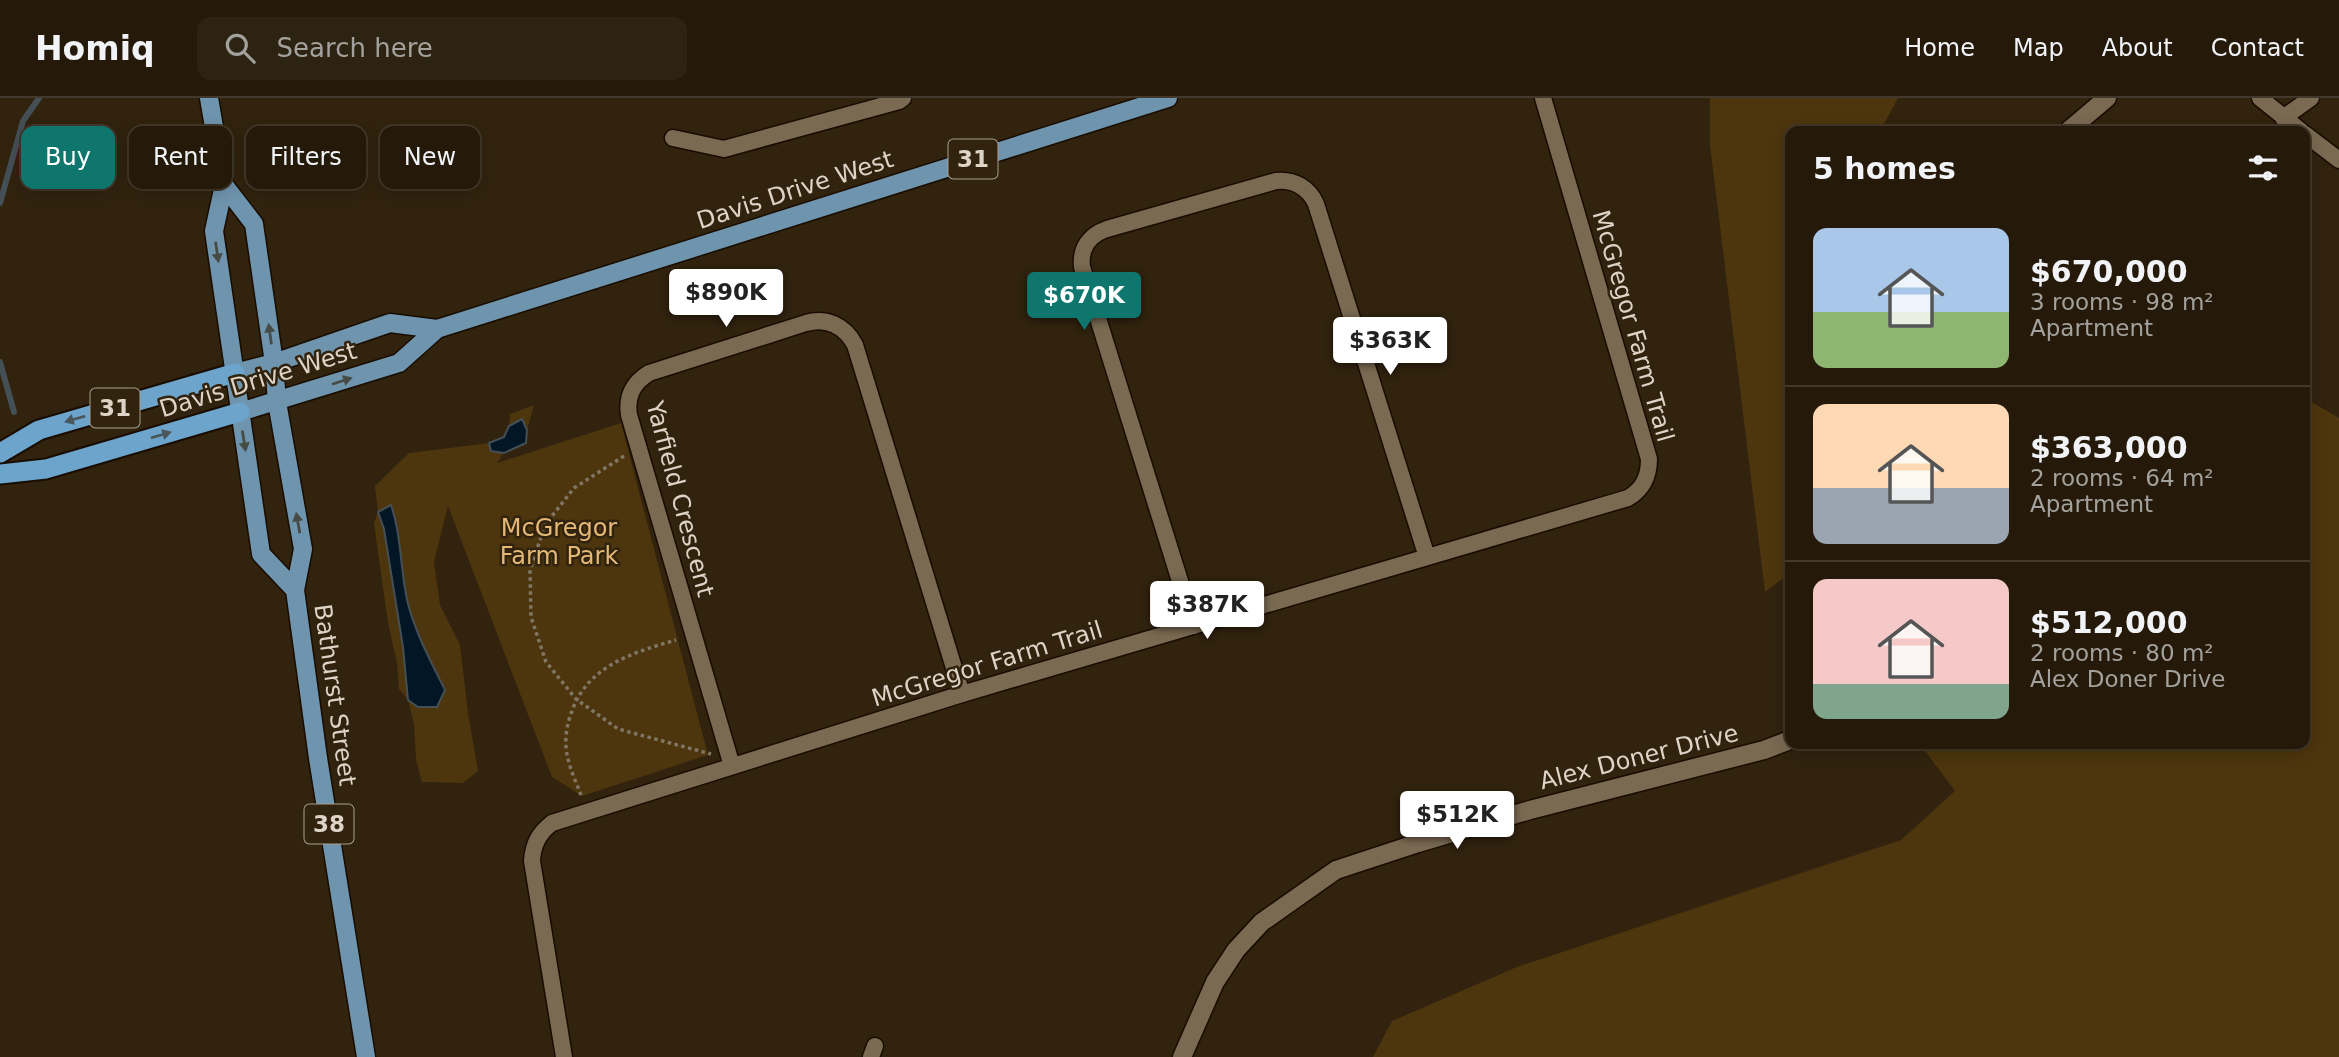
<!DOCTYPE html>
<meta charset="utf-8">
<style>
:root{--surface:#251a0a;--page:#2d2313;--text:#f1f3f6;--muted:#a3a19c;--line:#42382b;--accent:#0f766e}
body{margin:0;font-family:"DejaVu Sans",sans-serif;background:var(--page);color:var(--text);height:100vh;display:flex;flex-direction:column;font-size:26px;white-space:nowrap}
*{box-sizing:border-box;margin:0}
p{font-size:23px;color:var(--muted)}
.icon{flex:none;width:38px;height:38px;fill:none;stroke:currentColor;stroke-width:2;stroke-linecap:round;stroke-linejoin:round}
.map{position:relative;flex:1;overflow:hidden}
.panel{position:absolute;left:1785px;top:28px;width:525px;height:623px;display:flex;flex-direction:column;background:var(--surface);border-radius:14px;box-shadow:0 4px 18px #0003,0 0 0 2px var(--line)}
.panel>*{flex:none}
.banner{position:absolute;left:21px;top:28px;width:665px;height:63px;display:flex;gap:14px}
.price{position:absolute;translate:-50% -60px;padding:0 16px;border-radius:7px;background:#fff;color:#222;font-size:23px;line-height:46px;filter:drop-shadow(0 2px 4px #0008)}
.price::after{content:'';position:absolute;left:50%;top:42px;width:21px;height:16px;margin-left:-10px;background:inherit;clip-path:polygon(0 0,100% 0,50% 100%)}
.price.selected{background:var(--accent);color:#fff}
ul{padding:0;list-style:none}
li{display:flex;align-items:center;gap:21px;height:175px;padding:0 28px}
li+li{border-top:2px solid var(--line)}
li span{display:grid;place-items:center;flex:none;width:196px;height:140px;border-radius:14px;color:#555}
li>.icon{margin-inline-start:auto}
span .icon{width:84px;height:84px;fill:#fffc;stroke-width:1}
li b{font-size:30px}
h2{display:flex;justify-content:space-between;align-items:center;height:84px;padding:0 28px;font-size:30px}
.pill{padding:0 24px;border-radius:14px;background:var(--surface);box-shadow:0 4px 18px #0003,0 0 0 2px var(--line);font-size:24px;line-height:63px}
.pill.selected{background:var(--accent);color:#fff}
header{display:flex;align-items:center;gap:42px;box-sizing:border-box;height:98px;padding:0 35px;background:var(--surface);border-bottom:2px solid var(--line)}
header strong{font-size:33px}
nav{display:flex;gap:38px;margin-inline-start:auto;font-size:24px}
.search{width:490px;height:63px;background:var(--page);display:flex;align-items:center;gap:18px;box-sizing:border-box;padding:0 24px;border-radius:14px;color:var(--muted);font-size:26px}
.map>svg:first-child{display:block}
</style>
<header>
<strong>Homiq</strong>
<div class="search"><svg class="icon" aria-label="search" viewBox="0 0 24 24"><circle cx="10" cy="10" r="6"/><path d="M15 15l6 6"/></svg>Search here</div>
<nav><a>Home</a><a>Map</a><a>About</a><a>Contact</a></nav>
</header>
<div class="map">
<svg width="2339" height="959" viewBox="0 0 2339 959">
<rect width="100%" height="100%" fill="#31230e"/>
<!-- green -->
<path fill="#4d360e" d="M 1710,0 L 1898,0 L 1880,33 L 1790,33 L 1790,475 L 1765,494 L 1710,47 Z
M 2305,300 L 2339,320 L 2339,959 L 1373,959 L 1392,923 L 1517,869 L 1901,742 L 1955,693 L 1920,646 L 2305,646 Z
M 534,307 L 527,332 L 526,345 L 504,355 L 497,365 L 621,325 L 708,657 L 582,698 L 552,679 L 448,408 L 434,464 L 440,507 L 460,547 L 468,615 L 478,673 L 463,685 L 422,684 L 416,661 L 414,626 L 408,602 L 399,591 L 397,565 L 388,525 L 374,425 L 378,414 L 375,388 L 409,355 L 489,345 L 504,339 L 509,328 L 510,316 Z"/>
<!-- water -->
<path fill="#021625" stroke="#444f56" stroke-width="2" d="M 522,321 L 527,332 L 526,345 L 504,355 L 491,353 L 489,345 L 504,339 L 509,328 Z
M 391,407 C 402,439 400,473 408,506 C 416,536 431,564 445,592 L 437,609 L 418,609 L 408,602 L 403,549 L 384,431 L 378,414 Z"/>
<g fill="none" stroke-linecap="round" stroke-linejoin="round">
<!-- stream -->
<path stroke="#444f56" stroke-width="6" d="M 0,105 L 23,23 L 39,0
M 0,264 L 14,314"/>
<defs>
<path id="minor" d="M 2260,0 L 2301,33
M 2283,20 L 2311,0
M 2305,36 L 2339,62
M 673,40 L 724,51 L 899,3 L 903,0
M 1194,528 L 1082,169 C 1080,151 1089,137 1107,131 L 1276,83 C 1294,81 1309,90 1316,106 L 1427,459
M 732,668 L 629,317 C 626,298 633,285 649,275 L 806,225 C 827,219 845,228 855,247 L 962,596
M 564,959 L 532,763 C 533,746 539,735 552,725 L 962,596 L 1628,400 C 1643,391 1649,379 1649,361 L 1543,0
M 871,959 L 875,948"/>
<path id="tertiary" d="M 2068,33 L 2107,0
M 1182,959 L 1215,884 L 1236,852 L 1262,824 L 1336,772 L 1418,745 L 1530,712 L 1764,652 L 1790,642"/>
<path id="primary" d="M 209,0 L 224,87 L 214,133 L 261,456 L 295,492
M 224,87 L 254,126 L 274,265 L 277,304 L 303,451 L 295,492 L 318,660 L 366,959
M 235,275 L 274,265 L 390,225 L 437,231
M 240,314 L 399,265 L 437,231 L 1168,0"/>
<path id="trunk" d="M 0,355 L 39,332 L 235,275
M 0,376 L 46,371 L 240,314"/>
</defs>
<!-- minor casing -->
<use href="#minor" stroke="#190c00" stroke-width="19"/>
<!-- tertiary casing -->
<use href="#tertiary" stroke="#190c00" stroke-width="21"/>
<!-- primary casing -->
<use href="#primary" stroke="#190c00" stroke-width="21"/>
<!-- trunk casing -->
<use href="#trunk" stroke="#190c00" stroke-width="23"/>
<!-- path -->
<path stroke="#817564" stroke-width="3.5" stroke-dasharray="3.5 3.5" stroke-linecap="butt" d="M 624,358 L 574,390 L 545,427 L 530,472 L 531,519 L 546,564 L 576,601 L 618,631 L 711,656
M 581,697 C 576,684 569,669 567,656 C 564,641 567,626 572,613 C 588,567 635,554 676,542"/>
<!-- minor -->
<use href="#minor" stroke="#7a6a52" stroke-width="16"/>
<!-- tertiary -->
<use href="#tertiary" stroke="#7a6a52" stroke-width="18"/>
<!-- primary -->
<use href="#primary" stroke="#6f95ae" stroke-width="18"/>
<!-- trunk -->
<use href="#trunk" stroke="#6ca4cc" stroke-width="19"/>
</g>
<!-- one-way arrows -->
<defs><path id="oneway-solid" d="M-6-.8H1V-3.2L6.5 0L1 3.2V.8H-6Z" transform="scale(1.75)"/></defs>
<g fill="#474b46">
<use href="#oneway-solid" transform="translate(217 154) rotate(82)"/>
<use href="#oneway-solid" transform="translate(270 236) rotate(-98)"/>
<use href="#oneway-solid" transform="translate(342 283) rotate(-18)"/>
<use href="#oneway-solid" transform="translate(244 343) rotate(81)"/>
<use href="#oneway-solid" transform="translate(298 425) rotate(-100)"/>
</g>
<g fill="#49575a">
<use href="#oneway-solid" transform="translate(75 321) rotate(164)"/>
<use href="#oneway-solid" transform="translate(161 337) rotate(-16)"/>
</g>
<g text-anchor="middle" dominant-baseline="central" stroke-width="5" stroke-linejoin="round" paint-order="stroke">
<!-- shield labels -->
<g fill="#31230e" stroke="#a99f90" stroke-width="2">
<rect x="948.5" y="41.5" width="49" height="39" rx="5"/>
<rect x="90.5" y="290.5" width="49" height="39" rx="5"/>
<rect x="304.5" y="706.5" width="49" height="39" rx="5"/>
</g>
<g font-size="23" font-weight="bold" fill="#ddd4c7">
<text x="973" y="61">31</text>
<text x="115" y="310">31</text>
<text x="329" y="726">38</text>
</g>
<!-- street labels -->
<g font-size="24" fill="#ddd4c7" stroke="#31230e">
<text transform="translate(795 92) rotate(-18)">Davis Drive West</text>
<text transform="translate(1633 228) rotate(74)">McGregor Farm Trail</text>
<text transform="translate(258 282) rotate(-17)">Davis Drive West</text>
<text transform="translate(680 401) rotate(75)">Yarfield Crescent</text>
<text transform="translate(987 566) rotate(-17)">McGregor Farm Trail</text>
<text transform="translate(335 597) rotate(82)">Bathurst Street</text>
<text transform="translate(1639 659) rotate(-14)">Alex Doner Drive</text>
</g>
<!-- park labels -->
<g font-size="24" fill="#e4b975" stroke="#31230e">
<text x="559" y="430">McGregor<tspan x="559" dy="28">Farm Park</tspan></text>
</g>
</g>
</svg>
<b class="price" style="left:726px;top:231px">$890K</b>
<b class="price selected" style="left:1084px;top:234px">$670K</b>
<b class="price" style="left:1390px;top:279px">$363K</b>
<b class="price" style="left:1207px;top:543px">$387K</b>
<b class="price" style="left:1457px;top:753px">$512K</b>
<div class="banner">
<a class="pill selected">Buy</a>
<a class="pill">Rent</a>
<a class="pill">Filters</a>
<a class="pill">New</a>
</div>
<section class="panel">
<h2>5 homes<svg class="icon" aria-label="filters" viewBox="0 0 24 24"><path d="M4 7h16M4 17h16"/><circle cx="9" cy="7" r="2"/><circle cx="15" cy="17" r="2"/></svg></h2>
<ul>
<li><span style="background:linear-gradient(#a9c7e8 60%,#8fb573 0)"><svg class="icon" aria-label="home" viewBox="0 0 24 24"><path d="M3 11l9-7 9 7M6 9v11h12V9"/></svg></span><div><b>$670,000</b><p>3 rooms · 98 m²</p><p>Apartment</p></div></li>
<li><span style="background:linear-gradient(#ffd9b3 60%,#9aa5b1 0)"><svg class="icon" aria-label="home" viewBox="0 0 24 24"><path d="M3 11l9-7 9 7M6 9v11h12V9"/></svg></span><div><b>$363,000</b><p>2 rooms · 64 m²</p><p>Apartment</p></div></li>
<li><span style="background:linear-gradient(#f6c9c9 75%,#7fa58c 0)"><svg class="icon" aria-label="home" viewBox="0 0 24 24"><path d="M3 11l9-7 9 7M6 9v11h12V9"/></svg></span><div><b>$512,000</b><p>2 rooms · 80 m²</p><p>Alex Doner Drive</p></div></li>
</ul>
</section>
</div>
